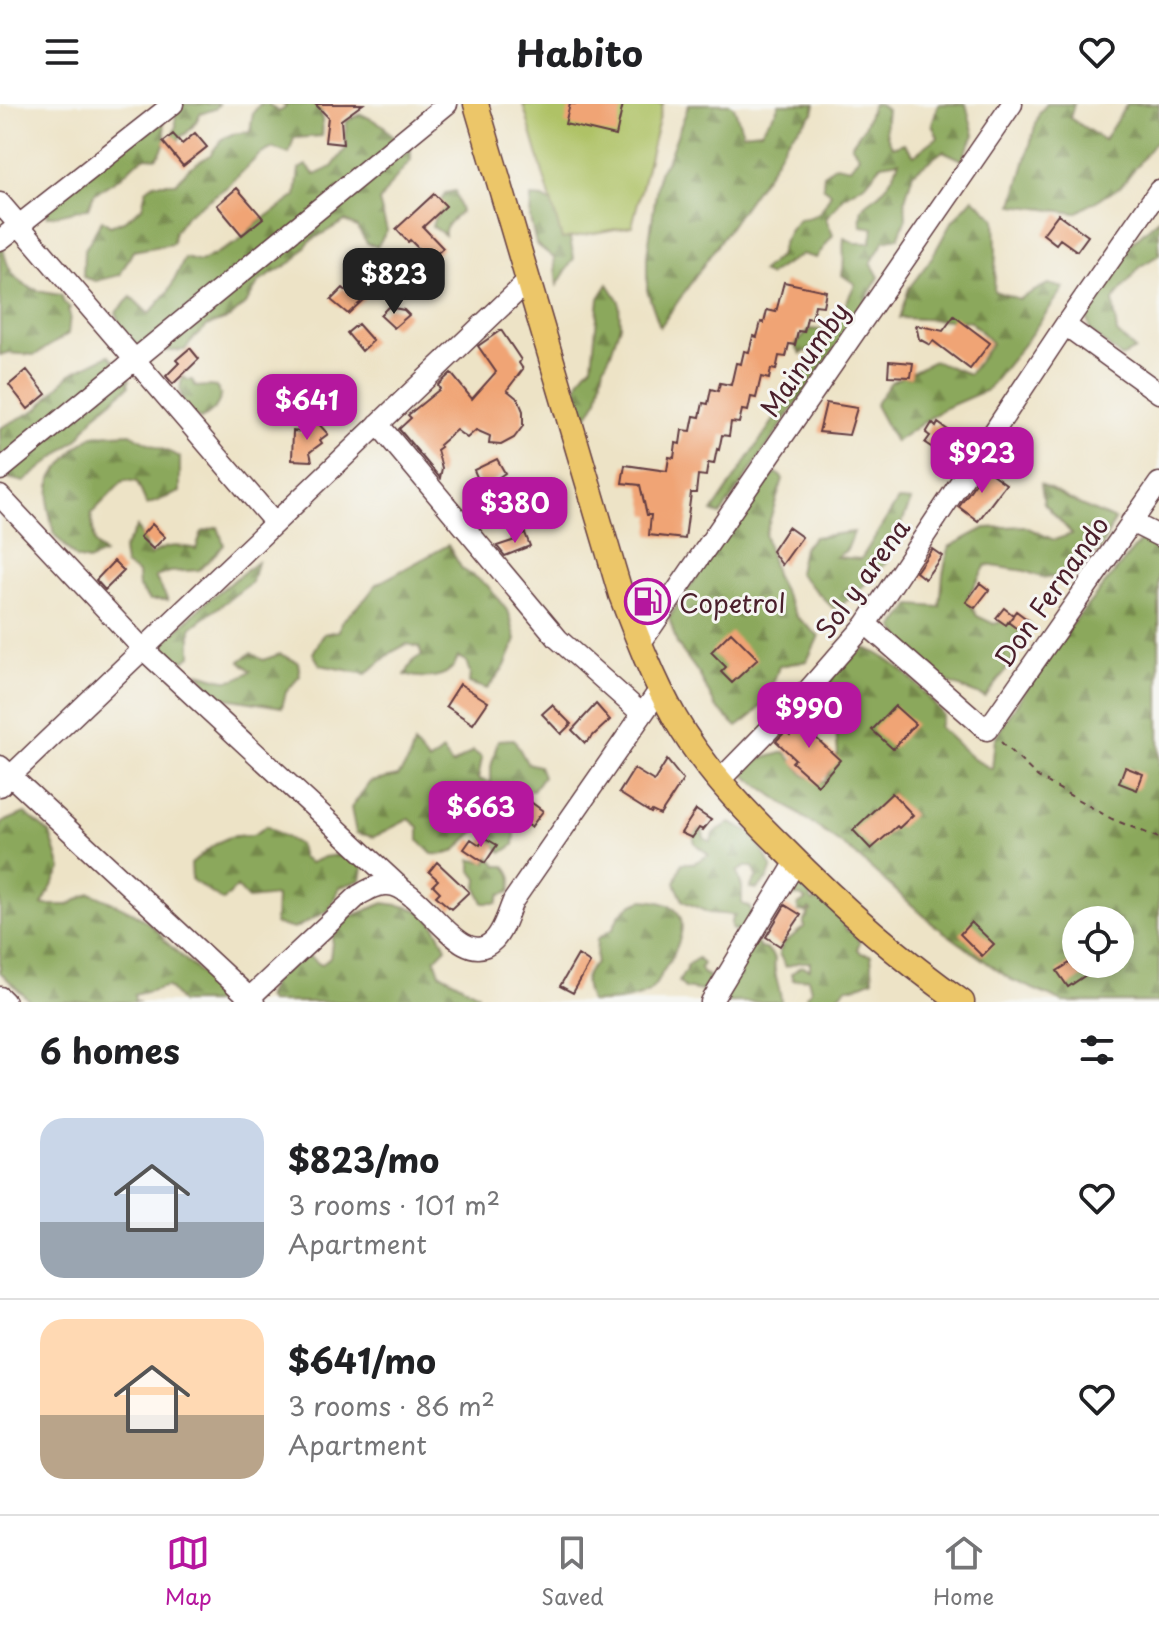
<!DOCTYPE html>
<meta charset="utf-8">
<style>
:root{--surface:#fff;--page:#f6f6f6;--text:#202124;--muted:#757577;--line:#e0e0e0;--accent:#b5179e}
body{margin:0;font-family:"Playpen Sans",sans-serif;background:var(--page);color:var(--text);height:100vh;display:flex;flex-direction:column;font-size:30px;white-space:nowrap}
*{box-sizing:border-box;margin:0}
p{font-size:26px;color:var(--muted)}
.icon{flex:none;width:44px;height:44px;fill:none;stroke:currentColor;stroke-width:2;stroke-linecap:round;stroke-linejoin:round}
.map{position:relative;height:898px;overflow:hidden}
.sheet{display:flex;flex-direction:column;background:var(--surface);flex:1}
.sheet>*{flex:none}
.tools{position:absolute;left:1062px;top:802px;display:grid;gap:16px}
.tools a{display:grid;place-items:center;width:72px;height:72px;border-radius:50%;background:var(--surface);box-shadow:0 4px 12px #0003;font-size:40px}
.price{position:absolute;translate:-50% -68px;padding:0 18px;border-radius:16px;background:var(--accent);color:#fff;font-size:26px;line-height:52px;filter:drop-shadow(0 2px 4px #0008)}
.price::after{content:'';position:absolute;left:50%;top:48px;width:24px;height:18px;margin-left:-12px;background:inherit;clip-path:polygon(0 0,100% 0,50% 100%)}
.price.selected{background:#222;color:#fff}
ul{padding:0;list-style:none}
li{display:flex;align-items:center;gap:24px;height:200px;padding:0 40px}
li+li{border-top:2px solid var(--line)}
li span{display:grid;place-items:center;flex:none;width:224px;height:160px;border-radius:24px;color:#555}
li>.icon{margin-inline-start:auto}
span .icon{width:96px;height:96px;fill:#fffc;stroke-width:1}
li b{font-size:34px}
h2{display:flex;justify-content:space-between;align-items:center;height:96px;padding:0 40px;font-size:34px}
header{display:flex;justify-content:space-between;align-items:center;height:104px;padding:0 40px;background:var(--surface);font-size:36px;font-weight:700}
.menu{display:flex;justify-content:space-around;align-items:center;height:112px;border-top:2px solid var(--line);background:var(--surface);font-size:22px;color:var(--muted)}
.menu a{display:grid;justify-items:center;gap:4px}
.menu .selected{color:var(--accent)}
.map>svg:first-child{display:block}
</style>
<header><svg class="icon" aria-label="menu" viewBox="0 0 24 24"><path d="M4 6h16M4 12h16M4 18h16"/></svg>Habito<svg class="icon" aria-label="heart" viewBox="0 0 24 24"><path d="M12 20l-8-8c-3-5 5-10 8-4 3-6 11-1 8 4z"/></svg></header>
<div class="map">
<svg width="1159" height="898" viewBox="0 0 1159 898">
<defs>
<pattern id="forest-firs" width="22" height="20" patternUnits="userSpaceOnUse" patternTransform="scale(2)"><rect width="22" height="20" fill="#8ba85b"/><path d="M5 1l3.5 6h-7zM16 11l3.5 6h-7z" fill="#74884b"/></pattern>
</defs>
<rect width="100%" height="100%" fill="#f6f6f2"/>
<filter id="ink" filterUnits="userSpaceOnUse"><feTurbulence type="fractalNoise" baseFrequency=".0125" numOctaves="2"/><feDisplacementMap in="SourceGraphic" scale="16" xChannelSelector="R" yChannelSelector="G"/><feConvolveMatrix kernelMatrix="1 2 1 2 8 2 1 2 1" color-interpolation-filters="sRGB"/></filter>
<filter id="wash" filterUnits="userSpaceOnUse"><feTurbulence type="fractalNoise" baseFrequency=".006" numOctaves="4" result="noise"/><feDisplacementMap in="SourceGraphic" scale="32" xChannelSelector="R" yChannelSelector="G"/><feGaussianBlur stdDeviation="1.8" result="paint"/><feColorMatrix in="noise" values="0 0 0 0 0 0 0 0 0 0 0 0 0 0 0 0 0 1.4 0 .05"/><feComposite in="paint" operator="in"/></filter>
<g filter="url(#wash)">
<rect width="100%" height="100%" fill="#ede3c6"/>
<!-- forest -->
<path fill="url(#forest-firs)" stroke="#6a6443" stroke-width="2" fill-rule="evenodd" d="M 175,0 L 219,0 L 215,5 L 200,10 C 196,19 189,29 180,33 L 178,37 L 173,32 L 176,22 Z
M 260,0 L 268,0 L 279,8 L 286,3 L 283,0 L 322,0 C 320,12 324,20 322,32 L 294,34 L 289,50 L 273,44 L 259,51 L 228,82 L 187,111 L 174,129 L 173,140 L 133,147 L 120,171 L 96,177 L 83,173 L 84,147 L 102,116 L 110,122 L 126,116 L 142,103 L 146,86 L 155,79 L 176,79 L 189,64 L 210,51 L 222,35 L 232,30 L 250,28 L 253,9 Z
M 689,0 L 730,0 L 734,3 L 743,29 L 761,27 L 776,7 L 779,0 L 815,0 L 813,9 L 787,36 L 771,64 L 660,223 L 647,186 L 647,152 L 659,68 L 668,55 Z
M 873,0 L 879,0 L 887,6 C 885,20 884,31 893,43 L 904,39 L 914,51 L 938,33 L 932,21 L 938,0 L 966,0 L 974,31 L 962,56 L 943,47 L 913,69 L 905,96 L 906,114 L 898,134 L 884,137 L 871,159 L 879,173 L 847,226 L 720,411 L 712,408 L 817,252 L 812,244 L 801,250 L 795,241 L 810,225 L 823,226 L 835,223 L 855,180 L 842,171 C 846,155 842,148 844,134 L 855,139 L 870,139 L 874,124 L 861,122 C 859,95 868,102 883,86 C 891,77 895,68 899,57 L 882,60 L 866,79 L 843,93 L 826,115 L 833,131 L 816,154 L 802,150 C 790,159 779,161 769,172 L 761,168 L 779,152 L 782,141 L 789,127 L 799,115 C 821,113 822,107 831,89 L 823,83 L 824,70 L 836,61 L 850,64 L 859,51 L 851,41 L 864,23 Z
M 1047,0 L 1074,0 L 1070,14 L 1104,36 L 1127,0 L 1159,0 L 1159,33 L 1121,82 L 1076,109 L 1013,101 L 1039,9 Z
M 361,10 L 383,21 L 393,33 L 411,39 L 411,56 L 393,77 L 379,98 L 387,126 L 377,143 L 367,139 L 357,123 L 345,117 L 310,137 L 295,156 L 259,178 L 247,198 L 230,214 L 207,222 L 191,237 L 185,246 L 156,248 L 144,243 L 131,241 L 120,223 L 116,208 L 131,193 L 149,210 L 169,187 L 185,154 L 200,158 L 238,138 L 255,121 L 296,92 L 299,65 L 306,61 L 315,71 L 332,63 L 347,43 L 345,31 L 347,17 Z
M 162,14 C 167,30 167,42 156,54 L 146,53 L 134,60 L 122,72 L 94,90 L 88,104 C 73,106 62,112 47,112 L 48,95 Z
M 455,87 L 461,108 C 454,115 443,120 445,131 L 432,122 L 435,113 L 441,107 L 440,99 L 445,89 Z
M 531,93 L 543,94 L 564,106 L 574,154 L 557,181 L 554,154 L 536,140 L 530,115 Z
M 973,94 L 995,114 L 996,149 L 994,187 L 1019,195 L 1048,180 L 1064,184 L 1024,240 L 987,286 L 943,305 L 895,338 L 875,301 L 891,278 L 934,257 L 969,270 L 992,239 L 970,217 L 899,214 L 909,184 L 931,155 L 951,119 Z
M 1159,115 L 1159,151 L 1141,162 L 1113,196 L 1117,229 L 1135,246 L 1121,253 L 1090,227 L 1085,204 L 1128,142 Z
M 0,123 C 5,168 13,186 61,191 L 64,199 L 70,204 L 68,206 L 70,211 L 68,230 L 35,251 L 6,249 L 0,251 Z
M 608,180 L 619,197 L 620,221 L 610,251 L 604,262 L 598,295 L 585,316 C 577,292 570,279 592,261 L 599,194 Z
M 109,251 L 114,257 L 123,259 L 126,271 L 130,276 L 128,278 L 129,282 L 96,310 L 79,334 L 24,378 L 0,372 L 0,324 L 38,305 L 70,270 Z
M 183,273 L 188,276 L 192,276 L 196,283 L 208,282 L 216,283 L 221,291 C 218,303 212,309 201,315 C 184,310 176,289 183,273 Z
M 131,329 C 145,340 164,345 180,353 L 180,388 L 147,401 L 137,378 L 126,376 L 122,378 L 91,410 L 95,440 L 104,450 L 88,457 L 76,454 L 54,430 L 48,402 L 51,374 L 76,344 L 94,331 Z
M 777,369 L 783,375 L 765,431 L 775,471 L 797,513 L 819,532 L 807,557 L 779,562 C 769,594 765,604 737,623 L 716,603 L 699,570 L 677,540 L 669,514 L 752,390 Z
M 1041,380 L 1076,399 L 1115,416 L 1102,442 L 1078,471 L 1044,474 L 1025,467 L 986,461 L 967,494 L 977,512 L 994,520 L 1022,512 L 1031,522 L 1007,565 L 985,593 L 949,579 L 915,551 L 894,524 L 911,501 L 940,503 L 943,470 L 949,443 L 985,424 L 1024,422 L 1054,436 L 1072,430 L 1044,399 Z
M 898,396 L 911,397 L 885,460 L 854,492 L 834,505 L 798,469 L 803,444 L 814,433 L 854,428 L 847,446 L 836,453 L 861,455 Z
M 137,423 L 150,452 C 164,440 179,441 196,445 L 202,428 L 218,423 L 224,441 L 199,466 L 170,468 L 155,473 L 168,496 L 149,496 L 139,484 L 138,469 L 125,461 L 123,446 Z
M 1146,430 L 1159,430 L 1159,898 L 1063,898 L 1010,875 L 933,820 L 855,750 L 733,663 L 785,648 L 805,672 L 825,678 L 838,650 L 836,626 L 821,592 L 839,565 L 865,544 C 898,556 922,585 943,611 L 939,623 L 973,655 L 992,665 L 995,634 L 1023,590 L 1059,536 ZM 1076,816 L 1120,816 L 1120,860 L 1076,860 Z
M 448,441 L 462,465 L 487,481 L 509,509 L 516,536 L 505,562 L 487,585 L 469,579 L 470,569 L 466,557 L 458,553 C 456,557 455,562 451,565 C 440,576 419,574 405,571 L 414,556 L 422,551 L 419,543 L 407,540 L 392,548 L 366,570 L 320,561 L 313,549 L 324,530 L 339,527 L 341,518 L 365,495 L 377,480 Z
M 257,458 L 252,478 L 191,524 L 191,552 L 177,561 L 163,555 L 165,538 L 207,497 Z
M 251,549 L 263,556 L 280,550 L 298,558 L 300,572 L 286,588 L 282,603 L 219,593 L 198,569 C 222,574 227,583 251,567 L 240,557 Z
M 514,635 L 527,659 L 539,662 L 543,672 L 533,686 L 515,686 L 506,698 L 508,710 L 516,720 L 514,741 L 502,749 L 481,724 C 458,736 463,753 432,750 L 419,737 L 419,723 L 409,715 L 374,733 L 356,729 L 351,704 L 370,678 L 398,672 L 408,658 L 414,640 L 429,658 L 443,647 L 452,661 L 473,647 L 482,654 L 478,675 L 491,679 L 491,663 L 498,636 Z
M 25,709 L 50,729 L 61,765 L 42,801 L 68,801 L 90,789 C 113,799 153,814 165,837 L 200,869 L 207,871 L 219,898 L 181,898 L 168,883 L 165,883 L 134,891 L 135,896 L 138,898 L 31,898 L 0,868 L 0,724 L 3,718 Z
M 730,719 L 753,730 L 772,763 L 768,774 L 757,785 L 750,784 L 757,772 L 753,763 L 745,763 L 737,768 L 742,783 L 742,800 L 750,803 L 752,818 L 750,825 L 739,829 L 731,825 L 731,817 L 735,811 L 709,809 L 683,797 L 675,779 L 682,759 L 694,759 L 709,751 C 702,743 692,743 694,730 L 702,723 L 704,734 L 711,738 L 713,730 Z
M 266,722 L 299,741 L 302,754 L 310,759 L 324,753 L 350,749 L 364,758 L 361,776 L 340,783 L 329,806 L 294,825 L 275,820 L 276,792 L 248,795 L 237,783 L 223,797 L 192,776 L 191,760 C 203,750 215,738 230,733 C 249,728 247,738 266,722 Z
M 490,753 L 498,762 L 505,762 C 513,770 513,777 510,788 L 500,791 L 497,799 L 483,799 L 477,784 L 478,775 L 471,766 L 471,756 L 487,758 Z
M 791,761 L 805,780 L 803,783 L 807,784 L 812,797 L 815,798 L 816,794 L 821,791 L 844,811 L 843,819 L 847,827 L 852,827 L 860,839 L 857,844 L 861,849 L 871,851 L 873,875 L 855,883 L 847,883 L 837,893 L 829,896 L 829,898 L 807,898 L 806,892 L 811,886 L 808,874 L 793,876 L 791,870 L 801,862 L 810,865 L 810,858 L 799,858 L 786,863 L 779,850 L 783,840 L 804,823 L 804,816 L 809,811 L 807,809 L 811,807 L 809,805 L 805,808 L 798,807 L 798,801 L 806,796 L 800,792 L 791,793 L 784,785 Z
M 643,796 C 696,798 686,832 664,866 C 659,874 654,886 645,890 C 627,898 610,898 590,898 C 585,879 580,874 596,859 L 597,835 L 613,825 L 619,811 L 633,800 Z
M 384,799 C 425,805 428,806 446,844 L 435,855 L 440,869 L 478,890 L 473,898 L 467,898 L 455,891 L 432,898 L 269,898 L 266,894 L 275,873 L 307,851 L 321,861 L 330,854 L 333,831 L 347,814 Z
M 756,837 L 760,844 L 768,846 L 775,855 C 772,871 781,882 781,898 L 712,898 Z
M 698,854 L 703,860 L 700,864 L 702,869 L 710,873 L 707,880 L 702,887 L 685,884 L 679,878 L 683,870 L 686,868 L 687,861 Z"/>
<!-- garden -->
<path fill="#afc266" stroke="#7c7048" stroke-width="2" d="M 523,0 L 663,0 L 632,122 L 562,135 Z"/>
<g id="blocks">
<!-- building -->
<path fill="#f0a475" d="M 315,0 L 363,0 L 341,16 L 343,40 L 325,38 L 328,13 Z
M 570,0 L 623,0 L 616,32 L 565,20 Z
M 195,29 L 207,43 L 183,62 L 163,38 L 173,30 L 182,40 Z
M 237,84 L 263,114 L 242,131 L 217,101 Z
M 434,90 L 446,102 L 423,123 L 443,144 L 430,156 L 410,136 L 408,138 L 396,125 Z
M 1058,110 L 1088,132 L 1077,147 L 1060,135 L 1056,140 L 1043,130 Z
M 784,178 L 826,187 L 823,202 L 815,201 L 812,215 L 807,214 L 804,228 L 798,227 L 795,241 L 789,240 L 786,253 L 779,252 L 776,266 L 771,265 L 769,275 L 761,273 L 756,294 L 751,293 L 748,307 L 742,306 L 739,319 L 731,318 L 729,332 L 722,331 L 719,346 L 717,345 L 714,360 L 708,359 L 706,372 L 698,371 L 696,389 L 691,389 L 685,435 L 649,431 L 651,411 L 647,411 L 640,381 L 622,379 L 625,361 L 667,367 L 669,353 L 674,354 L 676,339 L 680,340 L 682,326 L 691,327 L 694,312 L 700,313 L 703,299 L 708,300 L 711,285 L 718,287 L 720,279 L 731,281 L 736,259 L 741,260 L 744,247 L 749,248 L 753,232 L 757,233 L 761,218 L 764,219 L 767,206 L 776,208 Z
M 343,184 L 349,189 L 354,185 L 365,194 L 348,210 L 331,196 Z
M 388,203 L 404,206 L 409,211 L 394,224 L 380,211 Z
M 954,212 L 990,239 L 970,265 L 933,237 L 930,241 L 919,235 L 916,221 L 943,227 Z
M 358,220 L 373,237 L 362,247 L 347,229 Z
M 501,226 L 521,256 L 519,259 L 523,265 L 507,286 L 518,295 L 523,307 L 523,322 L 514,334 L 501,341 L 489,340 L 490,332 L 476,326 L 467,334 L 456,326 L 439,341 L 441,343 L 437,346 L 442,364 L 440,374 L 399,325 L 411,314 L 408,311 L 440,285 L 438,281 L 451,269 L 472,295 L 496,268 L 478,242 Z
M 190,244 L 199,255 L 173,280 L 166,272 L 179,259 L 176,256 Z
M 889,257 L 913,259 L 911,273 L 888,272 Z
M 27,266 L 46,290 L 28,305 L 9,281 Z
M 826,299 L 857,304 L 849,331 L 819,328 Z
M 316,317 L 328,330 L 320,336 L 322,339 L 310,348 L 312,357 L 292,356 L 293,327 L 304,328 Z
M 932,319 L 936,323 L 938,319 L 955,331 L 942,350 L 925,339 L 930,332 L 926,329 Z
M 497,355 L 505,369 L 482,385 L 474,366 Z
M 985,365 L 1006,380 L 978,417 L 959,403 Z
M 538,405 L 539,407 L 541,406 L 546,417 L 528,426 L 521,412 Z
M 152,420 L 165,433 L 153,445 L 140,433 Z
M 788,423 L 802,433 L 782,461 L 772,447 Z
M 525,429 L 530,442 L 505,452 L 497,442 L 515,436 L 514,433 Z
M 932,445 L 942,452 L 925,475 L 916,468 Z
M 114,457 L 124,467 L 105,486 L 96,476 Z
M 980,479 L 989,486 L 975,504 L 966,498 Z
M 1004,504 L 1013,511 L 1016,507 L 1028,516 L 1020,527 L 1008,518 L 1013,512 L 1006,521 L 996,514 Z
M 731,528 L 758,555 L 732,579 L 721,568 L 726,563 L 711,548 Z
M 460,580 L 488,598 L 473,620 L 446,602 Z
M 596,600 L 610,616 L 585,639 L 572,626 Z
M 552,601 L 571,620 L 561,630 L 542,610 Z
M 895,602 L 915,620 L 893,645 L 872,626 Z
M 811,609 L 826,624 L 816,634 L 840,656 L 818,681 L 792,658 L 795,655 L 776,637 L 786,627 L 790,631 Z
M 667,656 L 683,676 L 660,711 L 652,707 L 651,709 L 619,689 L 634,665 L 654,677 Z
M 1125,663 L 1143,670 L 1137,686 L 1119,679 Z
M 892,689 L 913,711 L 899,724 L 897,722 L 871,745 L 853,726 Z
M 524,693 L 543,707 L 531,723 L 512,709 Z
M 696,706 L 711,716 L 703,726 L 699,724 L 692,734 L 681,729 Z
M 485,734 L 497,741 L 485,759 L 464,745 L 471,735 L 480,741 Z
M 437,758 L 469,788 L 451,805 L 436,792 L 440,788 L 433,781 L 438,776 L 429,768 Z
M 785,801 L 801,811 L 780,842 L 766,833 Z
M 971,818 L 994,840 L 982,852 L 960,830 Z
M 578,851 L 590,859 L 573,889 L 560,882 Z
M 1076,855 L 1076,860 L 1102,860 L 1068,883 L 1057,867 Z"/>
</g>
</g>
<g filter="url(#ink)">
<use href="#blocks" fill-opacity="0" stroke="#623c42" stroke-width="2"/>
<g fill="none" stroke-linecap="round" stroke-linejoin="round">
<defs>
<path id="minor" d="M 0,99 L 275,419
M 0,136 L 173,0
M 1065,221 L 1159,289
M 378,320 L 558,535 L 642,610
M 0,366 L 447,0
M 0,392 L 143,545 L 401,784
M 1131,418 L 1159,432
M 866,520 L 987,626 L 1159,379
M 640,540 L 1012,0
M 0,662 L 254,898
M 720,676 L 808,586 L 866,520 L 1065,221 L 1159,86
M 0,682 L 528,177
M 0,893 L 5,898
M 245,898 L 359,791 C 368,786 377,780 388,781 C 423,782 461,870 494,836 C 503,827 508,809 513,797 L 660,585
M 711,898 L 796,758"/>
<path id="major" d="M 476,0 L 621,491 C 637,533 653,575 675,614 C 703,663 743,705 783,744 C 840,802 896,852 962,898"/>
</defs>
<!-- minor casing -->
<use href="#minor" stroke="#623c42" stroke-width="23"/>
<!-- major casing -->
<use href="#major" stroke="#623c42" stroke-width="27"/>
<!-- path -->
<path stroke="#623c42" stroke-width="2" stroke-dasharray="6 6" stroke-linecap="butt" d="M 1001,638 L 1038,673 L 1112,715 L 1159,734"/>
<!-- minor -->
<use href="#minor" stroke="#fff" stroke-width="20"/>
<!-- major -->
<use href="#major" stroke="#ecc669" stroke-width="24"/>
</g>
</g>
<!-- icons -->
<defs>
<symbol id="fuel-ring" viewBox="-11 -11 22 22"><circle r="9.5" fill="#f6f6f2" stroke="#b5179e" stroke-width="1.5"/><path d="M-5.5-6h7V0h2V4h1.3V-2.5L3-4.5l.8-.8L6-3V5H2.5V1h-1V6h-7ZM-4.2-4.7v3.2H.2V-4.7Z" fill="#b5179e"/></symbol>
</defs>
<g fill-rule="evenodd">
<use href="#fuel-ring" x="622" y="472" width="51" height="51"/>
</g>
<g text-anchor="middle" dominant-baseline="central" stroke-width="6" stroke-linejoin="round" paint-order="stroke">
<!-- street labels -->
<g font-size="26" fill="#4a1f2b" stroke="#f6f6f2">
<text transform="translate(804 255) rotate(-55)">Mainumby</text>
<text transform="translate(862 474) rotate(-54)">Sol y arena</text>
<text transform="translate(1051 487) rotate(-55)">Don Fernando</text>
</g>
<!-- poi labels -->
<g font-size="26" fill="#4a1f2b" stroke="#f6f6f2" text-anchor="start">
<text x="679" y="498">Copetrol</text>
</g>
</g>
</svg>
<div class="tools">
<a><svg class="icon" aria-label="locate" viewBox="0 0 24 24"><circle cx="12" cy="12" r="6"/><path d="M12 2v4M12 18v4M2 12h4M18 12h4"/></svg></a>
</div>
<b class="price selected" style="left:394px;top:212px">$823</b>
<b class="price" style="left:307px;top:338px">$641</b>
<b class="price" style="left:982px;top:391px">$923</b>
<b class="price" style="left:515px;top:441px">$380</b>
<b class="price" style="left:809px;top:646px">$990</b>
<b class="price" style="left:481px;top:745px">$663</b>
</div>
<section class="sheet">
<h2>6 homes<svg class="icon" aria-label="filters" viewBox="0 0 24 24"><path d="M4 7h16M4 17h16"/><circle cx="9" cy="7" r="2"/><circle cx="15" cy="17" r="2"/></svg></h2>
<ul>
<li><span style="background:linear-gradient(#c9d6e8 65%,#9aa5b1 0)"><svg class="icon" aria-label="home" viewBox="0 0 24 24"><path d="M3 11l9-7 9 7M6 9v11h12V9"/></svg></span><div><b>$823/mo</b><p>3 rooms · 101 m²</p><p>Apartment</p></div><svg class="icon" aria-label="heart" viewBox="0 0 24 24"><path d="M12 20l-8-8c-3-5 5-10 8-4 3-6 11-1 8 4z"/></svg></li>
<li><span style="background:linear-gradient(#ffd9b3 60%,#b9a48a 0)"><svg class="icon" aria-label="home" viewBox="0 0 24 24"><path d="M3 11l9-7 9 7M6 9v11h12V9"/></svg></span><div><b>$641/mo</b><p>3 rooms · 86 m²</p><p>Apartment</p></div><svg class="icon" aria-label="heart" viewBox="0 0 24 24"><path d="M12 20l-8-8c-3-5 5-10 8-4 3-6 11-1 8 4z"/></svg></li>
</ul>
</section>
<nav class="menu">
<a class="selected"><svg class="icon" aria-label="map" viewBox="0 0 24 24"><path d="M3 6l6-2 6 2 6-2v14l-6 2-6-2-6 2zM9 4v14M15 6v14"/></svg>Map</a>
<a><svg class="icon" aria-label="saved" viewBox="0 0 24 24"><path d="M7 4h10v16l-5-4-5 4z"/></svg>Saved</a>
<a><svg class="icon" aria-label="home" viewBox="0 0 24 24"><path d="M3 11l9-7 9 7M6 9v11h12V9"/></svg>Home</a>
</nav>
